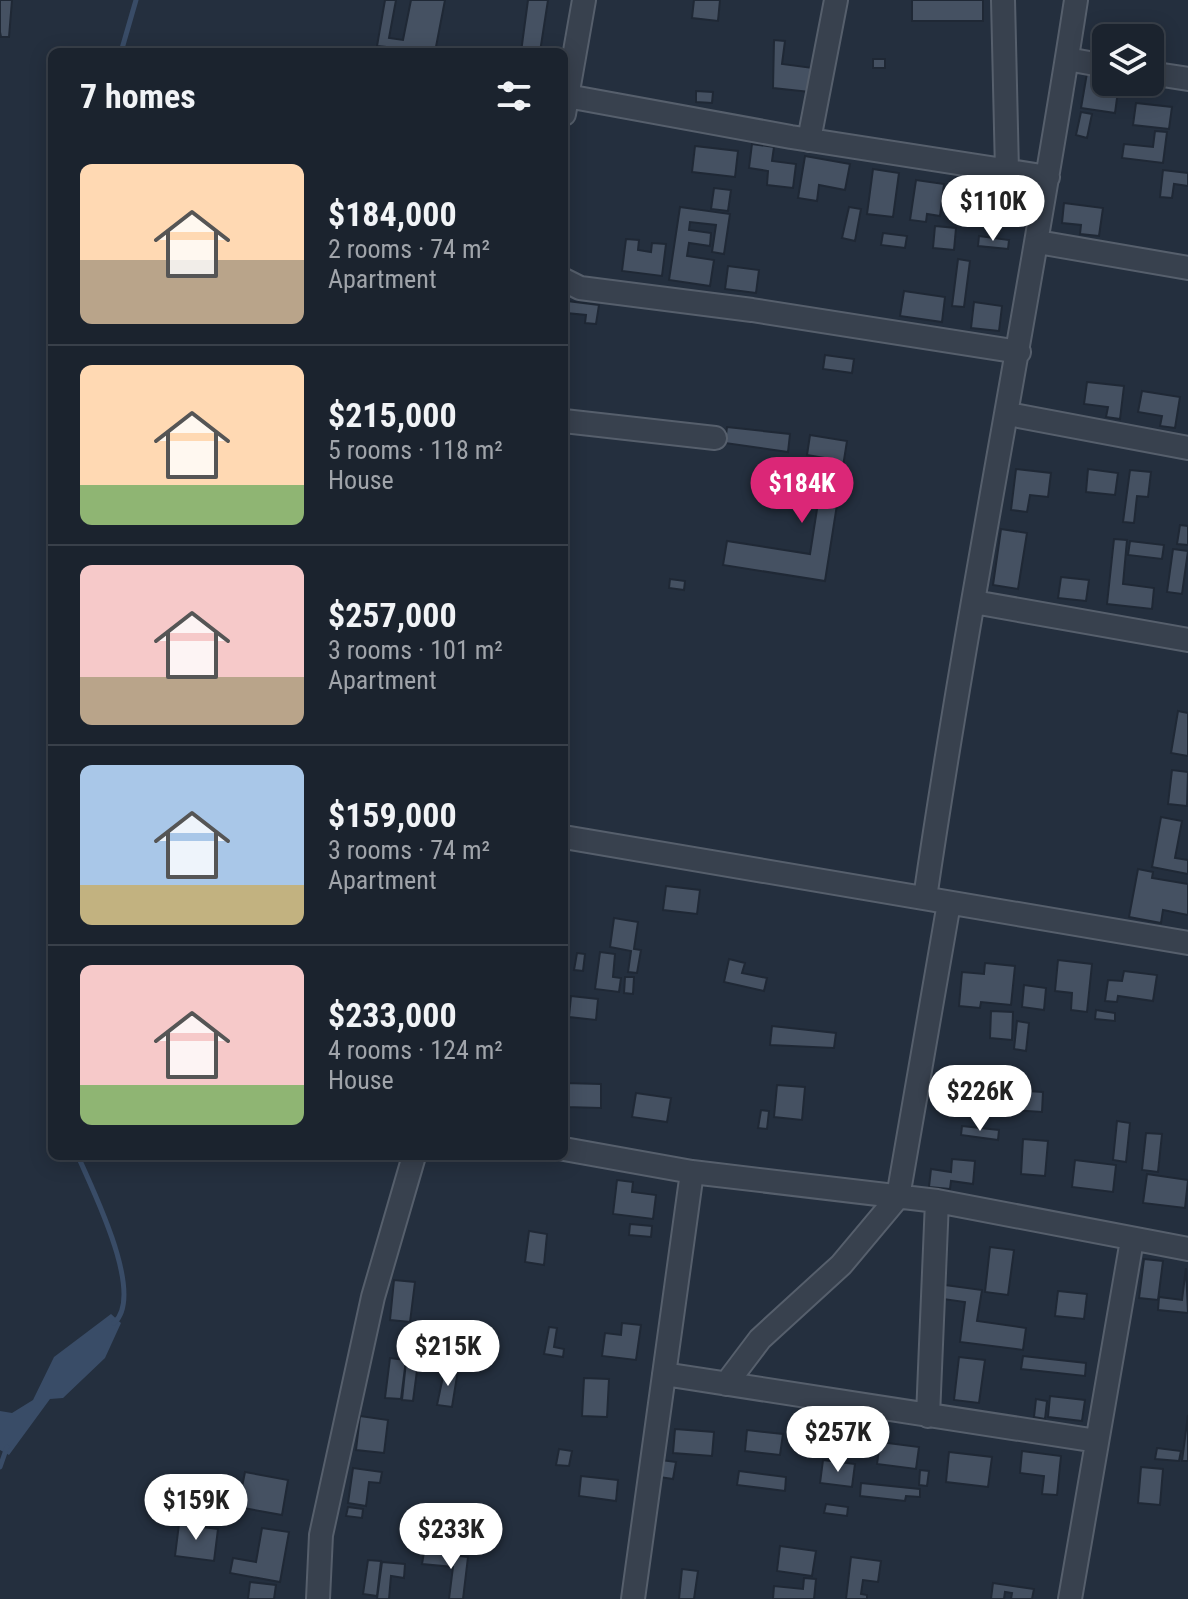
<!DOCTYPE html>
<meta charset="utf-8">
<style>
:root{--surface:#1b232e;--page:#242b36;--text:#f1f3f6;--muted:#a0a4aa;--line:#39404a;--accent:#db2777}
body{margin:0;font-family:"Roboto Condensed",sans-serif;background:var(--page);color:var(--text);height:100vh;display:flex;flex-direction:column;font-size:30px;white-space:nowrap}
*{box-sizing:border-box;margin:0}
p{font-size:26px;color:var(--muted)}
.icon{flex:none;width:44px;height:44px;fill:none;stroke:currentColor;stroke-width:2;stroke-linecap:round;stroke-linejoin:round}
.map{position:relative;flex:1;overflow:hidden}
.drawer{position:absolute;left:48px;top:48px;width:520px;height:1112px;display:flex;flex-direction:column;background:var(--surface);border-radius:12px;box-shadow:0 4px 20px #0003,0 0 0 2px var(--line)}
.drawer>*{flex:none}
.fabs{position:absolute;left:1092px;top:24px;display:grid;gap:16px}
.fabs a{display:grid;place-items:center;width:72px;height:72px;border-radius:12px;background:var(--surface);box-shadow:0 4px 20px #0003,0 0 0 2px var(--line);font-size:40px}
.price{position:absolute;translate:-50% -68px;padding:0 18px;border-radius:28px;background:#fff;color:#222;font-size:26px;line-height:52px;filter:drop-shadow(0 2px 4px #0008)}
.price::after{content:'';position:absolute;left:50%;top:48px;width:24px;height:18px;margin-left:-12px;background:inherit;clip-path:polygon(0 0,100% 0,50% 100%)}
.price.current{background:var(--accent);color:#fff}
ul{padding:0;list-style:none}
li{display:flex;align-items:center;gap:24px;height:200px;padding:0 32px}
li+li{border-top:2px solid var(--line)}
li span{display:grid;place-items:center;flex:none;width:224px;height:160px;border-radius:12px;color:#555}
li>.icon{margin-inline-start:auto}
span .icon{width:96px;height:96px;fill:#fffc;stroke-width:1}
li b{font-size:34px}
h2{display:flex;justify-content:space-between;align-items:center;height:96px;padding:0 32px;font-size:34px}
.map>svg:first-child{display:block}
</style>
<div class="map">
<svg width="1188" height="1599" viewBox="0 0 1188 1599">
<rect width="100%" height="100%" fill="#242f3e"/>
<!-- water -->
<path fill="#394c67" d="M 111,1314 L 121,1323 L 105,1358 L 63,1398 L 50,1399 L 9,1455 L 0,1450 L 0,1411 L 12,1413 L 33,1400 L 54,1357 Z"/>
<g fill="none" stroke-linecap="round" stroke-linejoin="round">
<!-- stream -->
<path stroke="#394c67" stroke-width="5" d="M 121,52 L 136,0
M 78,1156 C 92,1189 146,1295 114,1323
M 0,1467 L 7,1447"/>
</g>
<!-- building -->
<path fill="#455162" stroke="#1f2835" stroke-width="2" d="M 0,0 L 12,0 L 9,37 L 1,37 L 0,32 Z
M 385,0 L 396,0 L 389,38 L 403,40 L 411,0 L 445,0 L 435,52 L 377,46 Z
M 528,0 L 548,0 L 540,52 L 521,52 Z
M 694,0 L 720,0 L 718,21 L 692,18 Z
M 912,0 L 983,0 L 983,21 L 912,21 Z
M 774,40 L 785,41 L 782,64 L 813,68 L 810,92 L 773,88 Z
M 873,59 L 885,59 L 885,68 L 873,68 Z
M 1087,73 L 1106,76 L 1108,89 L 1118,91 L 1115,113 L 1081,108 Z
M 696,91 L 713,92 L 712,103 L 696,102 Z
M 1136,103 L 1172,107 L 1169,129 L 1133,125 Z
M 1081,112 L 1092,114 L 1087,138 L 1076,135 Z
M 1155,131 L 1167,132 L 1163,163 L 1122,158 L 1124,144 L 1153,147 Z
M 752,144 L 774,147 L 772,161 L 796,164 L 793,188 L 767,185 L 768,171 L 749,168 Z
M 695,146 L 738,151 L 735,177 L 692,172 Z
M 805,156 L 850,164 L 845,190 L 819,185 L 817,201 L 798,198 Z
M 873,169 L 899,173 L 893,217 L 867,214 Z
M 1163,170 L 1188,173 L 1188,186 L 1174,184 L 1172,198 L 1160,197 Z
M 916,180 L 944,184 L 940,216 L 927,214 L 926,222 L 910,220 Z
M 714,188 L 731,190 L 728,211 L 711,209 Z
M 1064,203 L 1103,208 L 1099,236 L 1080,234 L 1081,225 L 1062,223 Z
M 680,207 L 730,214 L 724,254 L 712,252 L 716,225 L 690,222 L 689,230 L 711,233 L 710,246 L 689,243 L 687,256 L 714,260 L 710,286 L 669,280 Z
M 849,207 L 861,209 L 855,241 L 842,238 Z
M 935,226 L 956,228 L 954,250 L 933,248 Z
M 883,233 L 907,236 L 905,248 L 881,245 Z
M 979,236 L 1009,240 L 1008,249 L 978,246 Z
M 626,239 L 639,240 L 638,250 L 651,252 L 652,243 L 666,244 L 662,276 L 622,271 Z
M 958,259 L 970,261 L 964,307 L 952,306 Z
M 728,266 L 759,270 L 756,293 L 725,289 Z
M 904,291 L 945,297 L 942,322 L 900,316 Z
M 567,301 L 599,305 L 596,324 L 585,323 L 586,315 L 566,313 Z
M 974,302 L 1002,306 L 999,331 L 971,328 Z
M 825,355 L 854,359 L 852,373 L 823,369 Z
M 1087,382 L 1124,386 L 1120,419 L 1106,417 L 1108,407 L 1084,404 Z
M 1142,391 L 1180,397 L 1175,428 L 1160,426 L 1162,416 L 1138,412 Z
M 727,427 L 790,434 L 788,452 L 725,443 Z
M 810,435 L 847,441 L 825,581 L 723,565 L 727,541 L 810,554 L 825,458 L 807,455 Z
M 1016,469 L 1051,473 L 1048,497 L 1030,495 L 1027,512 L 1011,510 Z
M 1088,469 L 1118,473 L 1115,495 L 1086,492 Z
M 1130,470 L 1151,472 L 1148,497 L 1137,496 L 1134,523 L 1123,522 Z
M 1180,525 L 1188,526 L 1188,545 L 1177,544 Z
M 1001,529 L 1027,533 L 1018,589 L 993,585 Z
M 1114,539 L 1127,540 L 1123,584 L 1154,588 L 1152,609 L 1107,604 Z
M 1130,541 L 1164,545 L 1162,559 L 1128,555 Z
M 1173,549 L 1188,551 L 1182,594 L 1167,592 Z
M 1061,577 L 1089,580 L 1086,601 L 1058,598 Z
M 670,579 L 685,581 L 684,590 L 669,588 Z
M 1178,711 L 1188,713 L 1188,756 L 1171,753 Z
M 1172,770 L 1188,772 L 1187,806 L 1168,804 Z
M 1161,817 L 1182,821 L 1175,858 L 1188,860 L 1188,874 L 1152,867 Z
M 1138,869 L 1153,872 L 1152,878 L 1188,884 L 1188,915 L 1163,910 L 1161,923 L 1129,917 Z
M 666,886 L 700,890 L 697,914 L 663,910 Z
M 614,918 L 638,922 L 634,949 L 641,950 L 637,973 L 628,972 L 631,951 L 610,947 Z
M 600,952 L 615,954 L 613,977 L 621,978 L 619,992 L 595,989 Z
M 577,953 L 585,954 L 583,971 L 574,970 Z
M 729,959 L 745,963 L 742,973 L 767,978 L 764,991 L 724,982 Z
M 1058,960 L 1092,964 L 1087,1012 L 1071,1010 L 1072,993 L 1055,991 Z
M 985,963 L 1015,966 L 1011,1005 L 981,1002 L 980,1008 L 959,1006 L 962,972 L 984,974 Z
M 1124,971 L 1157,975 L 1153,1001 L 1118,996 L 1117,1002 L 1105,1001 L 1108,980 L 1122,981 Z
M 625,977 L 634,977 L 633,994 L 624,993 Z
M 1024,985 L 1046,988 L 1044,1010 L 1022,1007 Z
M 571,996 L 598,999 L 596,1020 L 569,1017 Z
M 1096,1010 L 1115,1013 L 1115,1021 L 1095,1019 Z
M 991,1011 L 1013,1012 L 1012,1040 L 990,1038 Z
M 1017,1021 L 1029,1023 L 1026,1051 L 1014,1049 Z
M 772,1026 L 836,1033 L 834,1048 L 770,1045 Z
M 1013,1079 L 1028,1079 L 1028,1091 L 1043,1092 L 1042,1112 L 1011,1110 Z
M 565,1083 L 601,1084 L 601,1108 L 565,1107 Z
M 777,1085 L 805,1087 L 802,1120 L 774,1117 Z
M 636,1093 L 671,1098 L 667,1122 L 632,1117 Z
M 761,1110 L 769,1111 L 767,1129 L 758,1128 Z
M 1117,1121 L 1130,1123 L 1126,1162 L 1113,1160 Z
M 962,1126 L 999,1130 L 998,1140 L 961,1135 Z
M 1146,1133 L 1162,1134 L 1158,1172 L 1142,1170 Z
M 1023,1139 L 1048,1141 L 1045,1176 L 1021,1174 Z
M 952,1159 L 975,1161 L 973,1184 L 951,1181 L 950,1189 L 929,1187 L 931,1169 L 951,1172 Z
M 1075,1160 L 1116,1165 L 1113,1192 L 1072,1187 Z
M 1147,1174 L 1188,1180 L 1185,1208 L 1143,1203 Z
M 617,1180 L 633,1182 L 632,1192 L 656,1195 L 653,1219 L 613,1214 Z
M 630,1224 L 652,1226 L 651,1237 L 629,1235 Z
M 529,1231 L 547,1234 L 544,1265 L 525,1262 Z
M 990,1247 L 1014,1250 L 1008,1295 L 985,1292 Z
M 1144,1259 L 1163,1261 L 1158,1300 L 1139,1298 Z
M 1186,1268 L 1188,1313 L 1158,1310 L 1159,1297 L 1182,1300 Z
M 394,1280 L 415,1282 L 410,1322 L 390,1320 Z
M 945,1285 L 982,1290 L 977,1321 L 1026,1328 L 1023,1350 L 960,1342 L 965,1302 L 943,1299 Z
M 1058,1291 L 1087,1294 L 1084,1319 L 1055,1316 Z
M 622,1323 L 641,1325 L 636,1360 L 602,1356 L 605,1333 L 621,1335 Z
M 549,1327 L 557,1328 L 554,1347 L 564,1349 L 563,1357 L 544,1354 Z
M 417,1344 L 438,1347 L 435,1363 L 428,1362 L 429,1354 L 416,1352 Z
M 1023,1356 L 1086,1363 L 1085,1376 L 1021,1369 Z
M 959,1357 L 985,1360 L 979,1403 L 954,1400 Z
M 390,1358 L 406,1360 L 401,1399 L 385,1398 Z
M 406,1362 L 418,1363 L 413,1401 L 402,1400 Z
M 445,1367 L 458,1370 L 452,1407 L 437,1405 Z
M 584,1378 L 609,1379 L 607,1417 L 582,1416 Z
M 1050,1396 L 1085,1400 L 1082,1421 L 1048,1417 Z
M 1036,1399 L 1047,1401 L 1045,1419 L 1034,1417 Z
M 1188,1415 L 1188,1461 L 1182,1461 Z
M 360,1416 L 388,1420 L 384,1453 L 356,1450 Z
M 675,1429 L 714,1432 L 712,1456 L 673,1453 Z
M 747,1430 L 783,1434 L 780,1455 L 745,1451 Z
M 880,1442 L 919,1447 L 916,1469 L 877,1464 Z
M 1157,1448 L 1181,1451 L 1179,1461 L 1155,1459 Z
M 559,1449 L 572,1451 L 569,1466 L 556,1465 Z
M 1022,1451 L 1061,1456 L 1057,1495 L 1042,1494 L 1044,1476 L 1020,1473 Z
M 949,1452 L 992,1457 L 988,1487 L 946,1482 Z
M 661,1460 L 676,1462 L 673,1479 L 659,1477 Z
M 823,1460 L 855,1464 L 852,1487 L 820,1483 Z
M 1141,1467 L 1163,1469 L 1160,1505 L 1138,1503 Z
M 353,1468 L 382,1472 L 380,1483 L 369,1482 L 366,1506 L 348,1503 Z
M 920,1470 L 929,1471 L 927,1486 L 919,1485 Z
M 739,1471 L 786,1477 L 785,1491 L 737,1485 Z
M 245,1472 L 288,1480 L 282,1515 L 238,1507 Z
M 581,1476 L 618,1480 L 616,1501 L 579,1496 Z
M 861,1483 L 920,1489 L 920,1497 L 906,1496 L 905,1501 L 860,1496 Z
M 826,1504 L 848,1507 L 847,1516 L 824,1513 Z
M 348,1507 L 363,1509 L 362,1518 L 346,1516 Z
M 179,1524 L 218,1529 L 214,1561 L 175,1556 Z
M 262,1528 L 289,1532 L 280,1582 L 230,1573 L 233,1558 L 256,1562 Z
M 780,1546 L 816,1551 L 812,1576 L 777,1571 Z
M 424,1552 L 468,1557 L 463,1599 L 449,1599 L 453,1567 L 422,1564 Z
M 851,1557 L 881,1561 L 878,1582 L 863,1580 L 861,1594 L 867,1595 L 867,1599 L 846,1599 Z
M 368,1560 L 381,1561 L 377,1596 L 363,1594 Z
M 382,1562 L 405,1564 L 404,1578 L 391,1576 L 389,1599 L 377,1599 Z
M 682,1569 L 698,1571 L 694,1599 L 679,1599 Z
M 804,1578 L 816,1579 L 814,1599 L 773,1599 L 774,1586 L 803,1589 Z
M 250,1582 L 276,1585 L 274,1599 L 248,1599 Z
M 993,1583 L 1034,1589 L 1032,1599 L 1011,1599 L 1012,1593 L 1005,1592 L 1004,1599 L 991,1599 Z"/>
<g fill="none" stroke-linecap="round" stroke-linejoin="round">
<defs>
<path id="minor" d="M 1003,0 L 1007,171
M 1067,59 L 1106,66
M 1150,73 L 1188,79
M 567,96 L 791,137 L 1048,177
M 564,114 L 584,0
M 809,140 L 836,0
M 1038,242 L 1188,268
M 564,280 L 580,288 L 752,310 L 1019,352
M 1008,414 L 1188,448
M 564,421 L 715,438
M 974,602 L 1188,640
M 564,837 L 1188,943
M 925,898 C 969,598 1030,300 1076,0
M 564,1149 L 692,1172 L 937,1201 L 1188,1249
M 664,1374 L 1097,1441
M 726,1384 L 760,1339 L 841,1265 L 898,1197 L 949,903
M 928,1416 L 937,1201
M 318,1599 L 321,1535 L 373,1297 L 414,1156
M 633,1599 L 692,1172
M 1070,1599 L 1132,1240"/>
</defs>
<!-- minor casing -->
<use href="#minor" stroke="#565f6c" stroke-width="26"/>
<!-- minor -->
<use href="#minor" stroke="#38414e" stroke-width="22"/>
</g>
</svg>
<div class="fabs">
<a><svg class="icon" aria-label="layers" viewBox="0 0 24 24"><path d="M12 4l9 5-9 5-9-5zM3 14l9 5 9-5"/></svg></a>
</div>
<b class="price" style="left:993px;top:243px">$110K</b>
<b class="price current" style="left:802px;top:525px">$184K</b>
<b class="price" style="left:980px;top:1133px">$226K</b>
<b class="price" style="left:448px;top:1388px">$215K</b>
<b class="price" style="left:838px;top:1474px">$257K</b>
<b class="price" style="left:196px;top:1542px">$159K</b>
<b class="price" style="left:451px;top:1571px">$233K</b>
<section class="drawer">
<h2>7 homes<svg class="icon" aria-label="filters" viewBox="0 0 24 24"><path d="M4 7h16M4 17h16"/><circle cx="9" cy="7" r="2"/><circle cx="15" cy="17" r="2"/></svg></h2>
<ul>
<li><span style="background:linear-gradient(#ffd9b3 60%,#b9a48a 0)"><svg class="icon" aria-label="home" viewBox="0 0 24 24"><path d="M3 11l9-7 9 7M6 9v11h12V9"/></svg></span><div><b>$184,000</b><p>2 rooms · 74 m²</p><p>Apartment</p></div></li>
<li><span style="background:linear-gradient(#ffd9b3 75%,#8fb573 0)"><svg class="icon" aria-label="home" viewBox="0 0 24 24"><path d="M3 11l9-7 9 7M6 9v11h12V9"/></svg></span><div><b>$215,000</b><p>5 rooms · 118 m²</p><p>House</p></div></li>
<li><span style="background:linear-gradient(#f6c9c9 70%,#b9a48a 0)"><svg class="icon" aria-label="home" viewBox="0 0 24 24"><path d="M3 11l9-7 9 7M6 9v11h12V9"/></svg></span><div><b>$257,000</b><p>3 rooms · 101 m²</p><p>Apartment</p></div></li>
<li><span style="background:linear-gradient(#a9c7e8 75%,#c2b280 0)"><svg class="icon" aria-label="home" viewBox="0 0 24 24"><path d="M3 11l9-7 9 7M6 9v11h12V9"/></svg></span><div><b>$159,000</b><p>3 rooms · 74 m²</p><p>Apartment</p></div></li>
<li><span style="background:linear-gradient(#f6c9c9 75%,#8fb573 0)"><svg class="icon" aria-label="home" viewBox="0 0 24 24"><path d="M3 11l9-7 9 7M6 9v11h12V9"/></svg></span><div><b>$233,000</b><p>4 rooms · 124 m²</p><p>House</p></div></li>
</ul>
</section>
</div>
